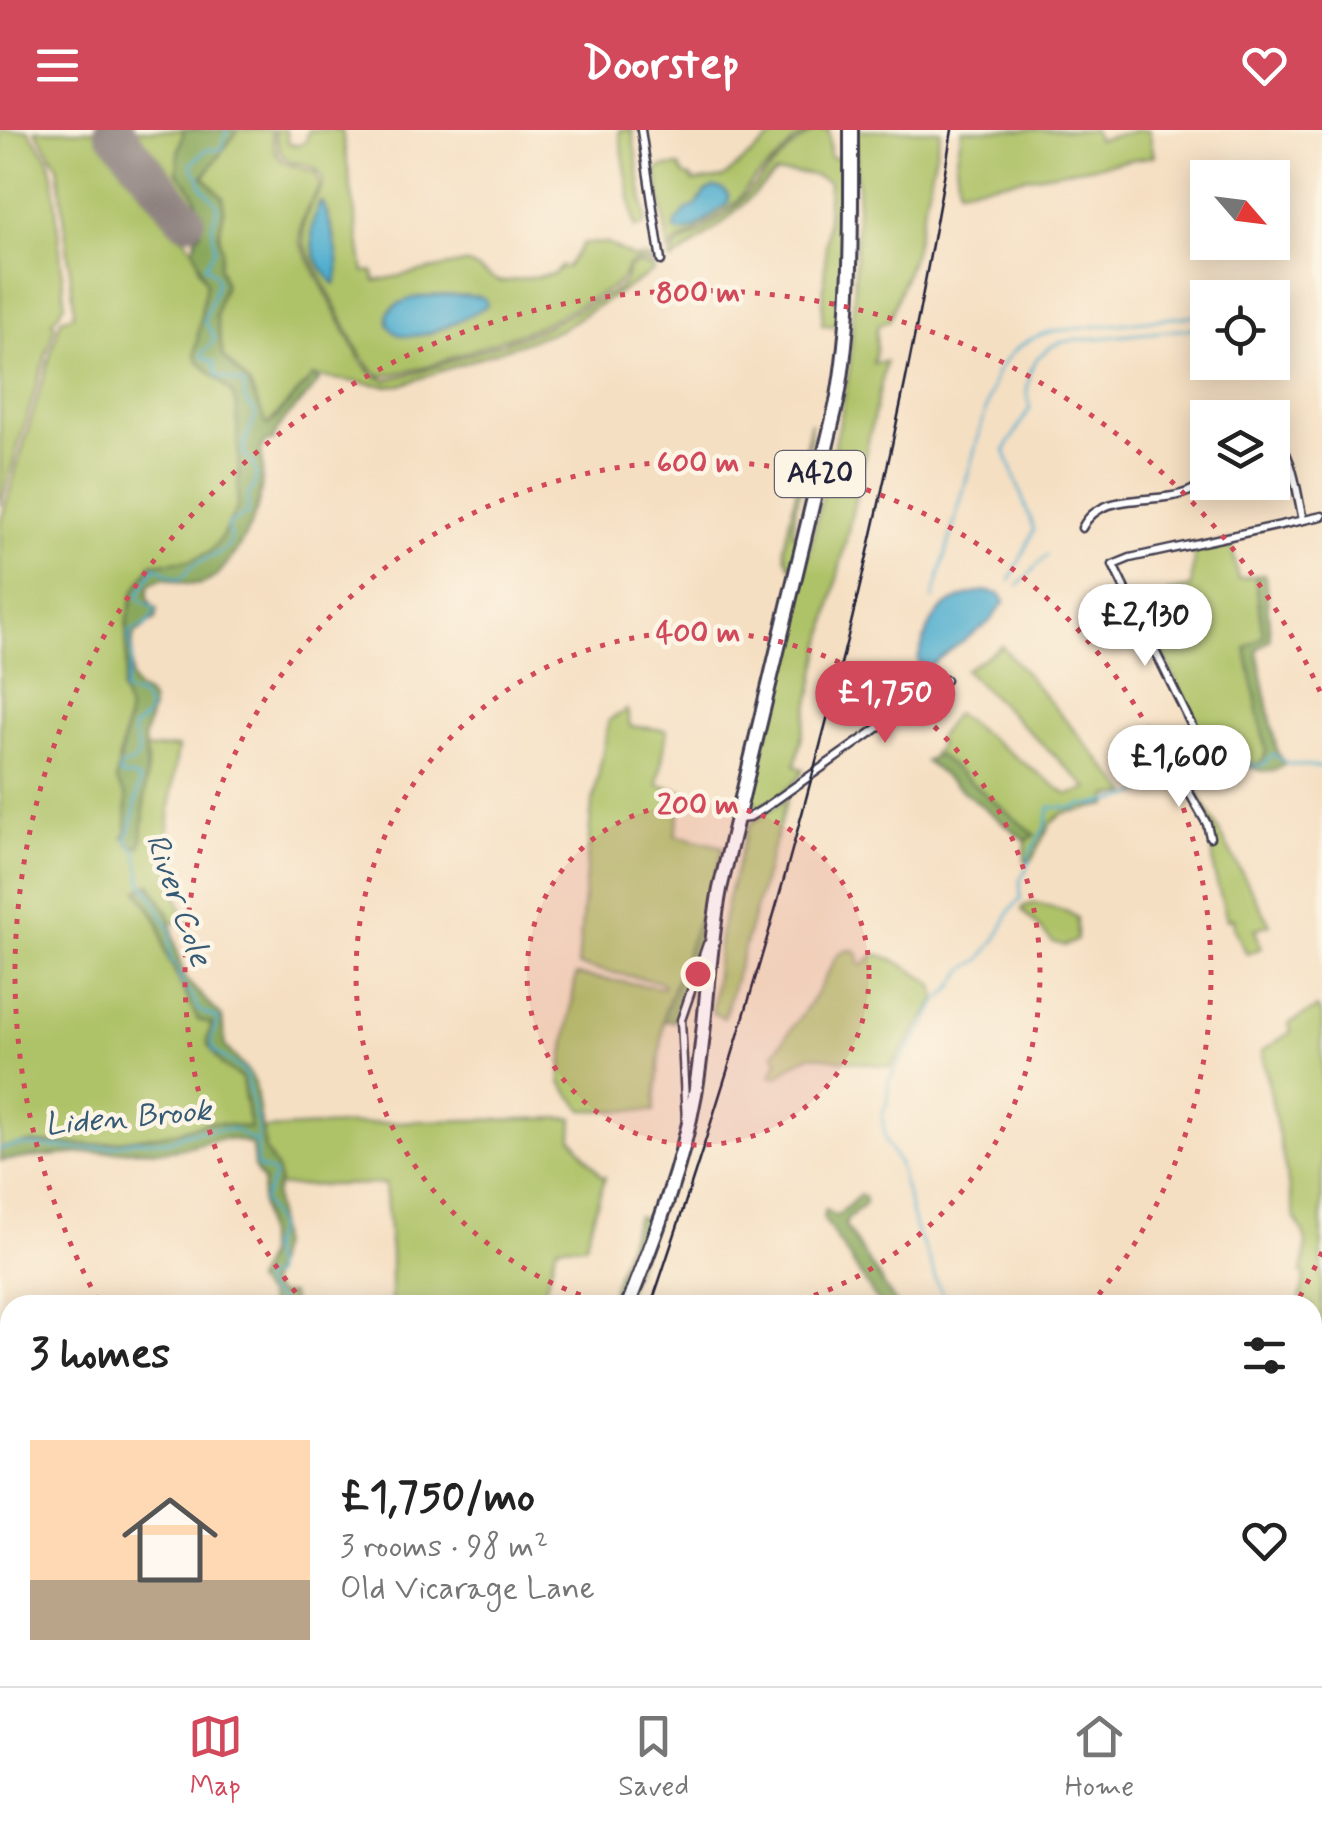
<!DOCTYPE html>
<meta charset="utf-8">
<style>
:root{--surface:#fff;--page:#f6f6f6;--text:#222;--muted:#767676;--line:#e0e0e0;--accent:#d1495b}
body{margin:0;font-family:Mynerve,sans-serif;background:var(--page);color:var(--text);height:100vh;display:flex;flex-direction:column;font-size:38px;white-space:nowrap}
*{box-sizing:border-box;margin:0}
p{font-size:32px;color:var(--muted)}
.icon{flex:none;width:55px;height:55px;fill:none;stroke:currentColor;stroke-width:2;stroke-linecap:round;stroke-linejoin:round}
.map{position:relative;flex:1;overflow:hidden}
.sheet{position:absolute;left:0px;top:1165px;width:1322px;height:392px;display:flex;flex-direction:column;background:var(--surface);border-radius:30px 30px 0 0;box-shadow:0 5px 25px #0003}
.sheet>*{flex:none}
.needle{width:65px;rotate:118deg}
.buttons{position:absolute;left:1190px;top:30px;display:grid;gap:20px}
.buttons a{display:grid;place-items:center;width:100px;height:100px;border-radius:0px;background:var(--surface);box-shadow:0 5px 25px #0003;font-size:50px}
.price{position:absolute;translate:-50% -85px;padding:0 22px;border-radius:35px;background:#fff;color:#222;font-size:32px;line-height:65px;filter:drop-shadow(0 2px 5px #0008)}
.price::after{content:'';position:absolute;left:50%;top:60px;width:30px;height:22px;margin-left:-15px;background:inherit;clip-path:polygon(0 0,100% 0,50% 100%)}
.price.on{background:var(--accent);color:#fff}
ul{padding:0;list-style:none}
li{display:flex;align-items:center;gap:30px;height:250px;padding:0 30px}
li span{display:grid;place-items:center;flex:none;width:280px;height:200px;border-radius:0px;color:#555}
li>.icon{margin-inline-start:auto}
span .icon{width:120px;height:120px;fill:#fffc;stroke-width:1}
li b{font-size:42px}
h2{display:flex;justify-content:space-between;align-items:center;height:120px;padding:0 30px;font-size:42px}
header{display:flex;justify-content:space-between;align-items:center;height:130px;padding:0 30px;background:var(--accent);color:#fff;font-size:45px;font-weight:700}
.tabs{display:flex;justify-content:space-around;align-items:center;height:140px;border-top:2px solid var(--line);background:var(--surface);font-size:28px;color:var(--muted)}
.tabs a{display:grid;justify-items:center;gap:5px}
.tabs .on{color:var(--accent)}
.map>svg:first-child{display:block}
</style>
<header><svg class="icon" aria-label="menu" viewBox="0 0 24 24"><path d="M4 6h16M4 12h16M4 18h16"/></svg>Doorstep<svg class="icon" aria-label="heart" viewBox="0 0 24 24"><path d="M12 20l-8-8c-3-5 5-10 8-4 3-6 11-1 8 4z"/></svg></header>
<div class="map">
<svg width="1322" height="1556" viewBox="0 0 1322 1556">
<rect width="100%" height="100%" fill="#fcf5e5"/>
<filter id="ink" filterUnits="userSpaceOnUse"><feTurbulence type="fractalNoise" baseFrequency=".01" numOctaves="2"/><feDisplacementMap in="SourceGraphic" scale="20" xChannelSelector="R" yChannelSelector="G"/><feConvolveMatrix kernelMatrix="1 2 1 2 8 2 1 2 1" color-interpolation-filters="sRGB"/></filter>
<filter id="wash" filterUnits="userSpaceOnUse"><feTurbulence type="fractalNoise" baseFrequency=".0048" numOctaves="4" result="noise"/><feDisplacementMap in="SourceGraphic" scale="40" xChannelSelector="R" yChannelSelector="G"/><feGaussianBlur stdDeviation="2.25" result="paint"/><feColorMatrix in="noise" values="0 0 0 0 0 0 0 0 0 0 0 0 0 0 0 0 0 1.4 0 .05"/><feComposite in="paint" operator="in"/></filter>
<g filter="url(#wash)">
<rect width="100%" height="100%" fill="#f5dfc2"/>
<!-- green -->
<path fill="#aec267" stroke="#687251" stroke-width="2.5" fill-rule="evenodd" d="M 0,0 L 28,0 L 48,28 L 53,44 L 65,174 L 52,192 L 55,195 L 0,376 Z
M 35,0 L 96,0 L 194,120 L 198,128 L 198,136 L 206,153 L 195,224 L 232,263 L 237,279 L 239,348 L 237,378 L 221,408 L 210,422 L 192,430 L 152,434 L 134,462 L 127,491 L 126,542 L 122,561 L 129,581 L 118,632 L 126,666 L 142,709 L 147,635 L 145,619 L 178,617 C 169,682 158,730 187,792 L 171,793 L 169,784 L 150,754 L 138,761 L 159,793 L 165,821 L 198,890 L 212,893 L 208,906 L 208,914 L 222,935 L 242,949 L 250,999 L 210,992 L 173,1003 L 94,1015 L 30,1013 L 0,1018 L 0,393 L 61,189 L 73,185 L 74,177 L 58,36 Z
M 101,0 L 122,0 L 193,87 L 197,94 L 194,101 L 187,104 L 182,102 Z
M 129,0 L 184,0 L 178,23 L 198,70 L 200,89 Z
M 238,0 L 271,0 C 278,44 286,28 317,44 L 320,57 C 308,75 299,90 300,113 L 361,231 L 373,245 L 385,250 L 423,241 L 537,201 L 618,159 L 624,152 L 629,137 L 638,134 L 653,137 L 654,141 L 559,200 L 401,255 L 386,256 L 313,246 L 267,295 L 249,254 L 223,226 L 216,185 L 219,171 L 225,154 L 219,137 L 222,121 L 219,104 L 224,81 L 223,67 L 203,48 Z
M 274,0 L 286,0 L 288,12 L 297,16 L 306,12 L 308,0 L 342,0 L 364,142 L 373,141 L 375,151 L 464,133 C 478,135 488,148 502,152 L 553,144 L 562,136 L 566,138 L 583,114 L 606,113 L 634,128 L 648,127 L 653,133 C 620,126 633,140 615,156 L 537,197 L 423,238 L 382,246 L 372,240 L 360,224 L 304,114 C 302,102 304,86 311,74 C 318,62 325,60 322,45 C 298,20 285,51 274,0 ZM 323,72 C 331,92 344,136 335,154 C 308,127 308,108 319,73 ZM 455,165 L 481,167 L 485,177 C 459,190 416,220 390,197 L 390,180 C 406,165 434,166 455,165 Z
M 619,0 L 632,0 L 646,90 L 643,96 L 635,98 Z
M 781,0 L 813,0 L 793,12 L 780,27 L 752,52 L 736,72 L 693,104 L 676,113 L 669,123 L 656,41 L 663,37 L 679,36 L 684,45 L 692,48 L 693,52 L 723,48 Z
M 816,0 L 829,0 L 830,27 L 844,29 L 840,196 L 822,195 L 829,52 C 812,42 794,42 775,44 L 723,93 L 672,131 L 670,129 L 677,116 L 700,103 L 732,79 L 793,16 Z
M 855,0 L 941,0 L 914,122 L 889,191 L 878,195 C 873,207 880,218 873,233 L 886,232 L 795,636 L 803,639 C 797,656 771,673 754,678 L 752,661 L 839,296 L 850,235 L 854,161 L 858,56 L 855,42 Z
M 962,0 L 1094,0 L 1097,10 L 1139,0 L 1149,0 L 1154,26 L 959,59 L 956,33 Z
M 811,292 L 808,323 L 796,377 L 793,404 L 798,404 C 805,372 812,339 815,306 L 825,310 L 792,438 L 786,428 L 784,417 Z
M 1231,410 L 1238,449 L 1255,446 L 1263,506 L 1246,518 L 1266,622 L 1263,630 L 1253,636 L 1236,620 L 1229,620 L 1208,631 L 1196,595 L 1142,478 L 1169,468 L 1168,463 L 1191,457 L 1195,417 Z
M 1002,516 L 1129,664 L 1108,666 L 1108,675 L 1063,683 L 1050,694 L 1031,731 L 1025,731 L 1026,711 L 1034,705 L 938,626 L 930,629 L 940,614 L 936,610 L 955,583 L 1068,665 L 1089,659 L 965,540 Z
M 627,580 L 630,596 L 667,600 L 658,655 L 684,662 L 675,705 L 723,717 L 706,784 L 702,781 L 665,881 L 654,981 L 583,980 L 561,953 L 561,945 L 576,845 L 663,858 L 664,855 L 660,852 L 578,836 L 591,683 L 609,590 Z
M 1191,657 L 1198,663 L 1270,794 L 1255,799 L 1261,818 L 1247,824 L 1233,797 L 1234,788 L 1227,790 L 1214,742 L 1211,697 Z
M 787,669 L 724,888 L 712,883 L 720,806 L 728,768 L 746,704 L 750,694 Z
M 1036,773 L 1068,782 L 1077,788 L 1077,810 L 1065,816 L 1053,812 L 1022,780 L 1024,776 Z
M 854,820 L 859,824 L 859,832 L 863,835 C 865,833 872,826 875,825 C 886,822 924,848 934,855 L 937,870 L 891,937 L 810,925 L 793,935 L 778,947 L 771,946 L 778,930 L 774,923 L 815,866 L 837,826 L 845,821 Z
M 1317,878 L 1322,885 L 1322,1214 L 1313,1215 L 1312,1175 L 1299,1175 L 1305,1145 L 1302,1143 C 1306,1119 1311,1111 1295,1089 L 1262,921 L 1291,902 L 1289,893 Z
M 573,988 L 572,1008 L 601,1046 L 605,1047 L 585,1115 L 557,1116 L 544,1163 L 565,1164 L 566,1170 L 610,1166 L 613,1175 L 391,1175 L 391,1124 L 385,1054 L 278,1056 L 277,1040 L 265,1020 L 263,999 L 417,991 Z
M 0,1205 L 10,1209 L 10,1317 L 0,1314 Z
M 0,1319 L 10,1322 L 10,1458 L 6,1461 L 10,1497 L 10,1548 L 53,1548 L 79,1556 L 0,1556 Z
M 965,1548 L 1126,1548 L 1106,1556 L 1054,1550 L 1045,1556 L 971,1556 Z"/>
<!-- forest -->
<path fill="#8aa85c" stroke="#56654c" stroke-width="2.5" d="M 184,0 L 238,0 L 203,47 L 223,67 L 224,81 L 219,104 L 222,120 L 219,137 L 225,154 L 219,171 L 216,185 L 223,226 L 249,254 L 267,295 L 273,291 L 313,246 L 319,250 C 305,274 280,286 273,311 L 267,311 L 261,318 C 267,364 254,399 226,435 C 219,443 213,451 202,454 C 188,456 176,452 164,448 L 150,454 C 146,466 147,471 157,479 L 156,488 L 135,504 L 133,509 L 131,548 L 136,558 L 148,565 L 151,570 L 152,579 L 144,607 L 147,635 L 142,709 L 140,717 L 131,716 L 124,707 L 127,701 L 126,666 L 116,650 L 129,581 L 122,561 L 126,542 L 127,491 L 134,462 L 152,434 L 192,430 L 210,422 L 221,408 L 237,378 L 239,348 L 237,279 L 232,263 L 198,231 L 195,224 L 206,153 L 194,120 L 196,107 L 201,102 C 198,72 199,64 177,43 L 178,23 Z
M 1265,444 L 1270,509 L 1257,520 L 1277,621 L 1284,634 C 1263,655 1245,625 1224,633 C 1211,637 1201,649 1191,657 L 1183,641 L 1198,599 L 1208,630 L 1229,620 L 1236,620 L 1253,636 L 1263,630 L 1266,622 L 1246,518 L 1263,506 L 1255,446 Z
M 938,625 L 1035,705 L 1026,711 L 925,631 Z
M 150,754 L 169,784 L 179,831 L 187,851 L 222,887 L 225,916 L 249,943 L 255,953 L 265,1020 L 277,1040 L 279,1051 L 275,1065 L 279,1115 L 269,1155 L 277,1164 L 291,1164 L 293,1175 L 269,1175 L 268,1167 L 254,1152 L 266,1126 L 266,1107 L 261,1072 L 263,1051 L 254,1037 L 252,1015 C 218,1000 204,1016 170,1020 C 160,1022 149,1020 139,1020 C 92,1022 46,1025 0,1031 L 0,1018 L 30,1013 L 94,1015 L 173,1003 L 210,992 L 250,998 L 242,949 L 222,935 L 208,914 L 208,906 L 212,894 L 198,890 L 165,821 L 159,793 L 138,760 Z
M 702,780 L 708,786 L 706,808 L 678,891 L 663,891 L 665,881 Z
M 860,1065 L 865,1067 L 865,1074 L 847,1090 L 845,1096 L 897,1175 L 880,1175 L 823,1088 L 825,1080 L 837,1086 Z
M 637,1086 L 653,1091 L 622,1175 L 613,1175 L 610,1167 Z
M 1322,1214 L 1322,1556 L 1303,1556 L 1298,1548 L 1312,1548 L 1312,1432 L 1316,1423 L 1312,1402 L 1313,1215 Z
M 1126,1548 L 1253,1548 L 1249,1556 L 1101,1556 Z"/>
<!-- water -->
<path fill="#50aecf" stroke="#396885" stroke-width="2.5" d="M 714,57 C 723,58 728,61 729,70 L 726,75 C 709,84 695,107 675,101 L 676,92 L 687,79 L 696,76 L 705,62 Z
M 321,72 L 325,77 C 330,100 345,132 335,154 C 311,132 305,102 321,72 Z
M 451,165 L 481,167 L 486,170 L 487,175 C 471,186 420,212 401,205 C 393,203 393,200 388,194 L 388,183 C 402,165 429,166 451,165 Z
M 984,461 L 1000,464 L 1005,471 L 989,492 L 925,539 L 921,538 C 916,529 919,526 922,516 C 934,479 946,470 984,461 Z"/>
<g fill="none" stroke-linecap="round" stroke-linejoin="round">
<!-- stream -->
<path stroke="#50aecf" stroke-width="2.5" d="M 227,0 L 222,19 L 206,20 L 191,34 L 192,39 L 199,47 L 202,57 L 215,71 L 218,77 L 212,96 L 215,119 L 205,136 L 214,143 L 218,151 L 204,191 L 215,208 L 211,215 L 203,222 L 202,226 L 214,232 L 217,246 L 244,254 L 245,271 L 254,280 L 256,286 L 246,309 L 243,324 L 252,332 L 256,343 L 255,353 L 248,367 L 248,383 L 228,395 L 228,400 L 231,411 C 223,427 202,427 189,439 C 185,443 185,450 177,449 C 172,448 162,439 155,437 L 139,464 L 140,470 L 154,477 L 155,483 L 147,494 L 129,502 L 132,529 L 124,561 L 126,563 L 141,566 L 149,580 L 146,587 L 133,599 C 136,619 148,630 121,636 L 119,643 L 122,646 L 135,647 L 140,651 L 132,694 L 126,709 L 137,722 L 142,752 L 154,769 L 170,801 L 170,828 L 177,838 L 183,856 L 192,866 L 199,880 L 218,889 L 211,910 L 214,921 L 242,940 L 246,946 L 258,997 L 256,1033 L 258,1037 L 273,1043 L 274,1046 L 263,1071 L 277,1097 L 269,1119 L 274,1144 L 271,1147 L 264,1146 L 261,1150 L 267,1162 L 286,1175
M 1010,451 L 1034,400 L 1005,320 L 1030,278 L 1027,259 L 1031,240 L 1037,228 L 1052,216 L 1061,212 L 1208,197
M 1018,456 L 1047,425
M 933,469 L 996,244 C 1009,221 1029,206 1054,201 L 1208,184
M 1181,639 L 1191,632 L 1198,617 L 1202,620 L 1206,633 L 1226,623 L 1238,621 L 1242,623 L 1250,636 L 1263,635 L 1273,624 L 1288,634 L 1322,637
M 0,1019 L 20,1015 L 81,1019 L 108,1017 L 134,1011 L 169,1011 L 187,1003 L 212,999 L 235,1000 L 255,1012
M 948,1175 L 935,1149 L 931,1133 L 916,1101 L 899,1034 L 886,1012 L 882,985 L 888,971 L 888,953 L 899,932 L 927,892 L 936,873 L 951,859 L 964,840 L 981,829 L 997,808 L 1010,781 L 1021,768 L 1020,750 L 1029,734 L 1029,726 L 1036,712 L 1045,697 L 1050,677 L 1074,678 L 1083,674 L 1092,675 L 1130,667 L 1140,663 L 1153,651 L 1175,644
M 0,1532 L 10,1536
M 46,1548 L 71,1556
M 954,1548 L 965,1556
M 322,1556 L 342,1553"/>
<!-- runway -->
<path stroke="#8c807e" stroke-width="38" d="M 113,0 L 186,89"/>
</g>
</g>
<g filter="url(#ink)">
<g fill="none" stroke-linecap="round" stroke-linejoin="round">
<defs>
<path id="street" d="M 641,0 L 661,131
M 1258,277 L 1258,288
M 1272,303 C 1294,325 1296,360 1303,390
M 1272,317 L 1283,314
M 1082,398 C 1101,359 1156,376 1190,361 C 1197,358 1202,351 1208,345
M 739,689 L 748,688 L 763,679 L 946,550
M 1210,707 L 1207,694 L 1179,645 C 1177,627 1195,615 1192,596 L 1113,435 L 1130,428 L 1322,386
M 686,992 L 681,890 L 707,814"/>
<path id="highway" d="M 628,1175 C 655,1107 682,1037 695,964 C 707,896 707,827 720,759 L 837,272 C 853,187 851,87 851,0
M 468,1556 L 472,1548"/>
</defs>
<!-- street casing -->
<use href="#street" stroke="#423e4f" stroke-width="11"/>
<!-- highway casing -->
<use href="#highway" stroke="#423e4f" stroke-width="18"/>
<!-- street -->
<use href="#street" stroke="#fff" stroke-width="6"/>
<!-- highway -->
<use href="#highway" stroke="#fff" stroke-width="12"/>
<!-- rail -->
<path stroke="#22223b" stroke-width="2.5" d="M 651,1175 C 782,792 886,400 952,0
M 505,1556 L 509,1548"/>
</g>
</g>
<!-- distance rings -->
<circle cx="698" cy="844" r="171" fill="#d1495b" fill-opacity=".12"/>
<g fill="none" stroke="#d1495b" stroke-width="5" stroke-dasharray="5 10">
<circle cx="698" cy="844" r="171"/>
<path d="M609 1174A342 342 0 1 1 787 1174"/>
<path d="M305 1174A513 513 0 1 1 1091 1174"/>
<path d="M1322 1122A683 683 0 0 1 1298 1170M98 1170A683 683 0 1 1 1322 566"/>
</g>
<g text-anchor="middle" dominant-baseline="central" stroke-width="9" stroke-linejoin="round" paint-order="stroke">
<!-- shield labels -->
<rect fill="#fcf5e5" stroke="#63616e" stroke-width="2.5" x="775" y="321" width="90" height="46" rx="8"/>
<g font-size="28" font-weight="bold" fill="#22223b">
<text x="820" y="344">A420</text>
</g>
<!-- water labels -->
<g font-size="32" font-style="italic" fill="#345a76" stroke="#fcf5e5">
<text transform="translate(178 770) rotate(70)">River Cole</text>
<text transform="translate(128 988) rotate(-5)">Liden Brook</text>
</g>
</g>
<circle cx="698" cy="844" r="15" fill="#d1495b" stroke="#fcf5e5" stroke-width="5"/>
<g font-size="30" text-anchor="middle" font-weight="bold" fill="#d1495b" stroke="#fcf5e5" stroke-width="9" stroke-linejoin="round" paint-order="stroke">
<text x="698" y="172">800 m</text>
<text x="698" y="342">600 m</text>
<text x="698" y="512">400 m</text>
<text x="698" y="684">200 m</text>
</g>
</svg>
<div class="buttons">
<a><svg class="needle" viewBox="-14 -14 28 28"><path d="M0-13l5 13h-10z" fill="#e53935"/><path d="M0 13l5-13h-10z" fill="#767676"/></svg></a>
<a><svg class="icon" aria-label="locate" viewBox="0 0 24 24"><circle cx="12" cy="12" r="6"/><path d="M12 2v4M12 18v4M2 12h4M18 12h4"/></svg></a>
<a><svg class="icon" aria-label="layers" viewBox="0 0 24 24"><path d="M12 4l9 5-9 5-9-5zM3 14l9 5 9-5"/></svg></a>
</div>
<b class="price" style="left:1145px;top:539px">£2,130</b>
<b class="price on" style="left:885px;top:616px">£1,750</b>
<b class="price" style="left:1179px;top:680px">£1,600</b>
<section class="sheet">
<h2>3 homes<svg class="icon" aria-label="filters" viewBox="0 0 24 24"><path d="M4 7h16M4 17h16"/><circle cx="9" cy="7" r="2"/><circle cx="15" cy="17" r="2"/></svg></h2>
<ul>
<li><span style="background:linear-gradient(#ffd9b3 70%,#b9a48a 0)"><svg class="icon" aria-label="home" viewBox="0 0 24 24"><path d="M3 11l9-7 9 7M6 9v11h12V9"/></svg></span><div><b>£1,750/mo</b><p>3 rooms · 98 m²</p><p>Old Vicarage Lane</p></div><svg class="icon" aria-label="heart" viewBox="0 0 24 24"><path d="M12 20l-8-8c-3-5 5-10 8-4 3-6 11-1 8 4z"/></svg></li>
</ul>
</section>
</div>
<nav class="tabs">
<a class="on"><svg class="icon" aria-label="map" viewBox="0 0 24 24"><path d="M3 6l6-2 6 2 6-2v14l-6 2-6-2-6 2zM9 4v14M15 6v14"/></svg>Map</a>
<a><svg class="icon" aria-label="saved" viewBox="0 0 24 24"><path d="M7 4h10v16l-5-4-5 4z"/></svg>Saved</a>
<a><svg class="icon" aria-label="home" viewBox="0 0 24 24"><path d="M3 11l9-7 9 7M6 9v11h12V9"/></svg>Home</a>
</nav>
